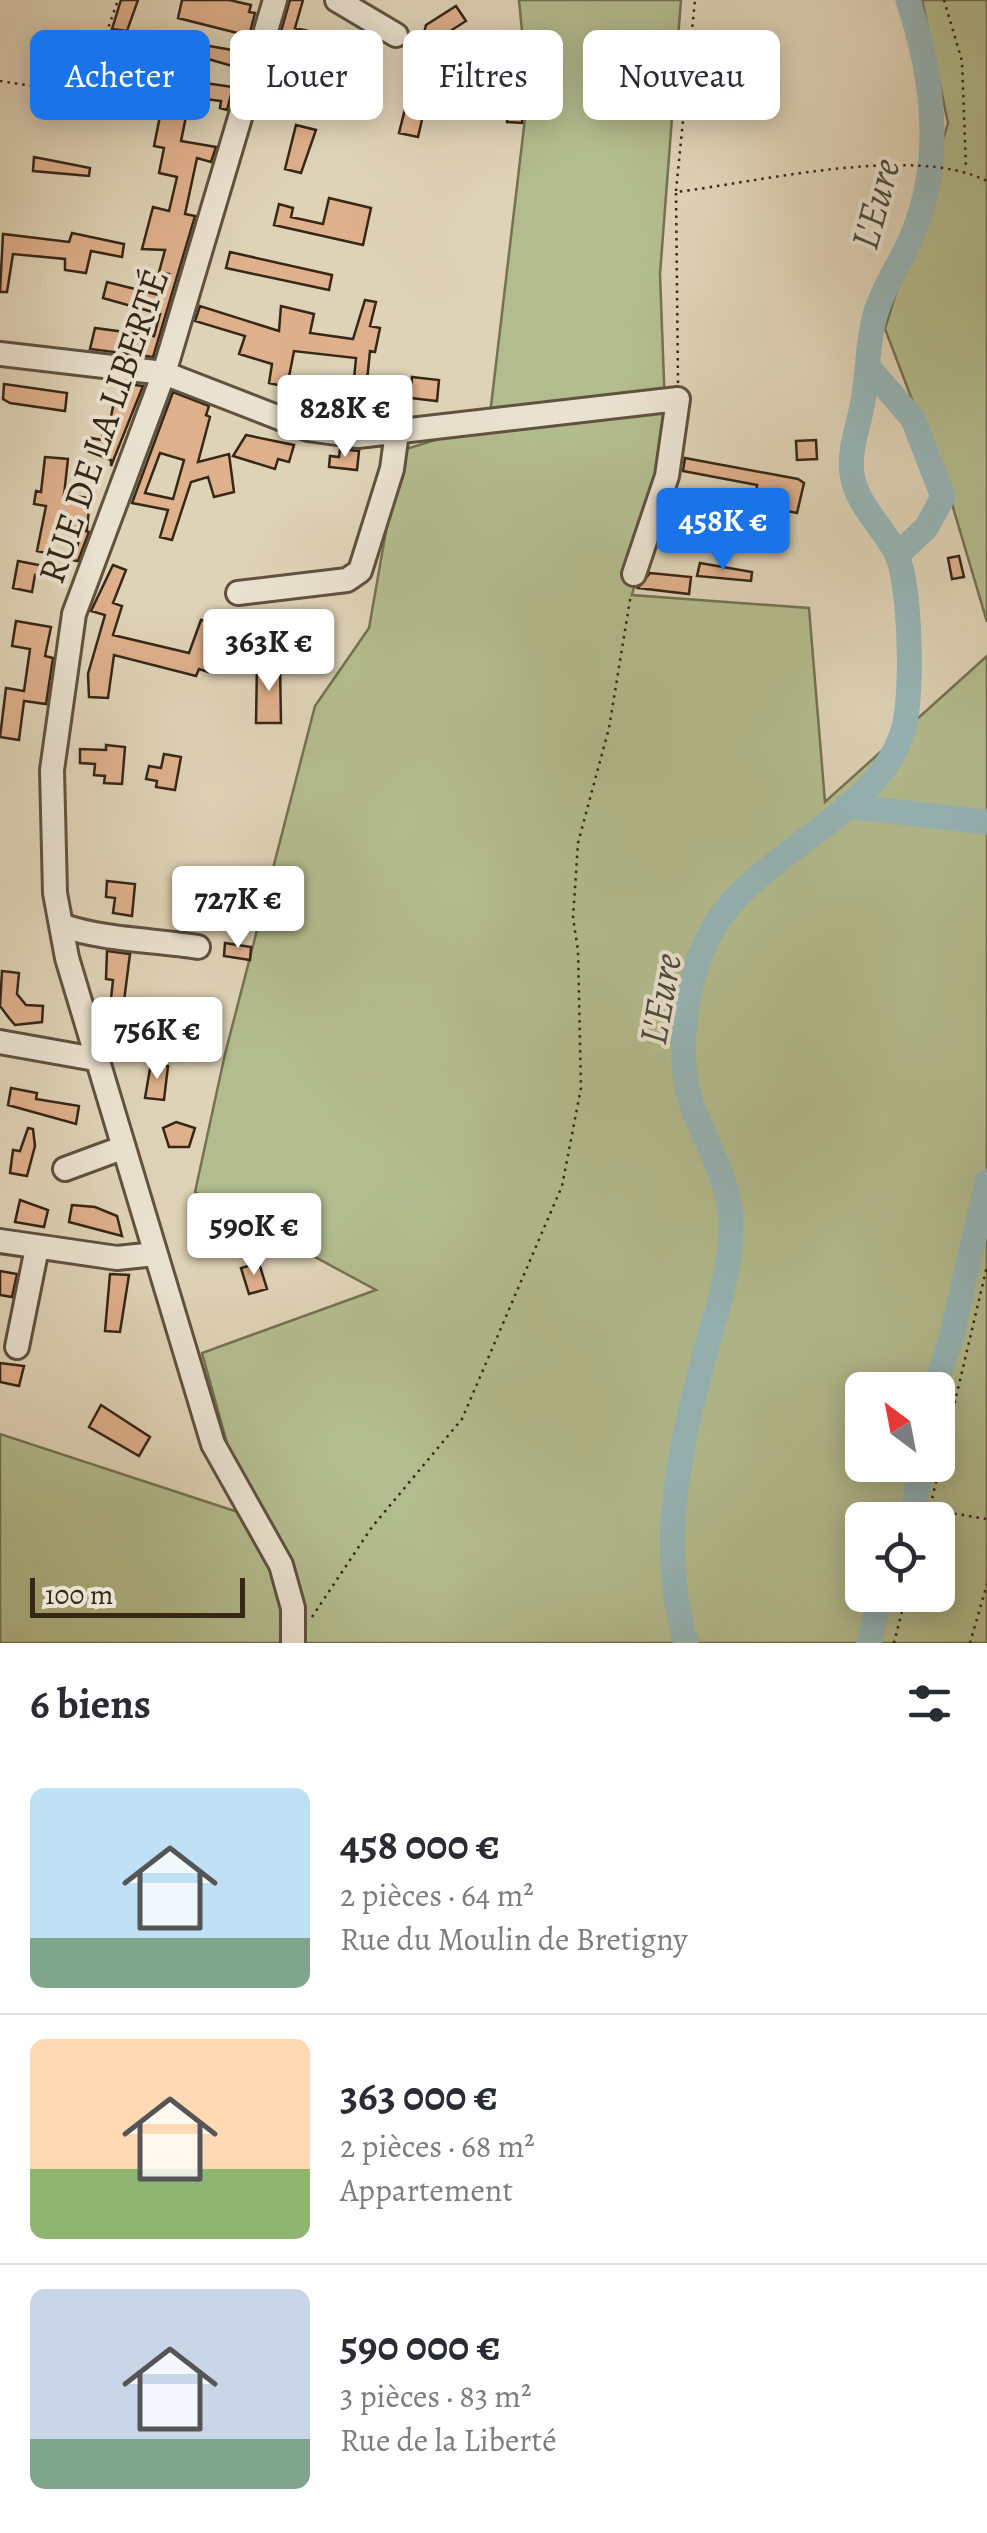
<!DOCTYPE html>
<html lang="fr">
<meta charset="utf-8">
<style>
:root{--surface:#fff;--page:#f7f7f7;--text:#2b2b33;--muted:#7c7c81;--line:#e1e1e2;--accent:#1a73e8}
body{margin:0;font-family:Alegreya,serif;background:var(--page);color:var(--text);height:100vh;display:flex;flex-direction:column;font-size:38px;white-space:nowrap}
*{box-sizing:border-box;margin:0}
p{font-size:32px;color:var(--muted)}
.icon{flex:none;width:55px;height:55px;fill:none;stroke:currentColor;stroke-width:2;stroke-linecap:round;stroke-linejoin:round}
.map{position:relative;height:1643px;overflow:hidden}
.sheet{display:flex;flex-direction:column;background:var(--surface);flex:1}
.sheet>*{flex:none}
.hud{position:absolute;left:30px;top:30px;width:928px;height:90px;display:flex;gap:20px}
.needle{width:65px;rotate:328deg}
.fabs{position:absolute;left:845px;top:1372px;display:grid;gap:20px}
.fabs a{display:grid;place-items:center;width:110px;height:110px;border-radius:15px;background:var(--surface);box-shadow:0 5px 25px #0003;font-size:50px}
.scale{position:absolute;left:30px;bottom:25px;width:215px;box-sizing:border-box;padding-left:10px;border:5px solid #362716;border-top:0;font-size:28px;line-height:35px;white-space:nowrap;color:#362716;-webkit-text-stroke:8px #eae2d0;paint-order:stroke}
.price{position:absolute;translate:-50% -85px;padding:0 22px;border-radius:10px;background:#fff;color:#222;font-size:32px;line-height:65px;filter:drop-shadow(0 2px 5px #0008)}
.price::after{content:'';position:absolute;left:50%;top:60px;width:30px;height:22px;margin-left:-15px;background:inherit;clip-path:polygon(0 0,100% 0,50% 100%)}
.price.current{background:var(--accent);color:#fff}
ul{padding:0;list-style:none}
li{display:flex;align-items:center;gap:30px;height:250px;padding:0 30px}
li+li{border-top:2px solid var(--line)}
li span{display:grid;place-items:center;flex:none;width:280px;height:200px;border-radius:15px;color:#555}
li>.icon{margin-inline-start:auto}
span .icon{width:120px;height:120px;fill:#fffc;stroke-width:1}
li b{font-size:42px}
h2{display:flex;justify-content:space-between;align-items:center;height:120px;padding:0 30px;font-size:42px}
.chip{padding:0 35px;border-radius:15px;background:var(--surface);box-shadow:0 5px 25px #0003;font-size:35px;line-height:90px}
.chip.current{background:var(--accent);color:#fff}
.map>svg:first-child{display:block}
</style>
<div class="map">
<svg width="987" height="1643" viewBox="0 0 987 1643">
<rect width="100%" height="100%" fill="#dfd3b7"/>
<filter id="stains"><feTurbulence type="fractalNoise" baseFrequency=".002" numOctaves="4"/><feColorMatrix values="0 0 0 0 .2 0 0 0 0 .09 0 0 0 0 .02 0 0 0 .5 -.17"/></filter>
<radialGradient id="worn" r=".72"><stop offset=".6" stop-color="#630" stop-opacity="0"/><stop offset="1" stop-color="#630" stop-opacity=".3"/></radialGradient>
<!-- green -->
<path fill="#b3bc8e" stroke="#747252" stroke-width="2.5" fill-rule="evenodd" d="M 519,0 L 681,0 L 660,274 L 667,461 L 632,595 L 809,608 L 825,802 L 987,656 L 987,1643 L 0,1643 L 0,1434 L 247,1515 L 202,1353 L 376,1290 L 195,1192 L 225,1054 L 315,706 L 369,628 L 400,451 L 489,423 L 528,93 ZM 862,1390 L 938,1390 L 938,1465 L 862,1465 ZM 862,1520 L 938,1520 L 938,1595 L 862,1595 Z
M 922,0 L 987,0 L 987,622 L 952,504 L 885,329 L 948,123 Z"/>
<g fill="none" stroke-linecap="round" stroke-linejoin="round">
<!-- river -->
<path stroke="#96b6b8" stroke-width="25" d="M 868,367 L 913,419 L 943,497 L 926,528 L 898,554
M 846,806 L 987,822
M 934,1390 L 951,1339 L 987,1182
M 911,1520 L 922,1465
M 686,1643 C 656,1542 681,1444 707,1346 C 719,1305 731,1266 731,1224 C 731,1183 706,1143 692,1106 C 674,1053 686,973 715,925 C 760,851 881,814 904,727 C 913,694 911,580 895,551 C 882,526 856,504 852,474 C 848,448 861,420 864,395 C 868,369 868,340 875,315 C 882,290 898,267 909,243 C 945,164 934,79 908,0
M 869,1643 L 881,1595"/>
</g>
<!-- building -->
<path fill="#dfb08c" stroke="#362716" stroke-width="2.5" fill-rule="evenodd" d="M 121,0 L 138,0 L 127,31 L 112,29 Z
M 182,0 L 229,0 L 251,5 L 249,12 L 255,13 L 249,36 L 178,18 Z
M 290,0 L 303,0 L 295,28 L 330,36 L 329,43 L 334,45 L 330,60 L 314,57 L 316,51 L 278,42 Z
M 456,6 L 466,21 L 441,37 L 418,137 L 399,133 L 426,25 Z
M 186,42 L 244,52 L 239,68 L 184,52 Z
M 177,79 L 233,87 L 227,110 L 220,108 L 221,101 L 190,97 L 181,141 L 216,147 L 211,162 L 197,158 L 185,214 L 195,216 L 153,357 L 90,349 L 95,328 L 154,336 L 160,314 L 103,298 L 107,282 L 163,296 L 169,274 L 159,272 L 165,250 L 142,249 L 153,207 L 169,211 L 177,177 L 159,173 L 164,148 L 154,146 L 165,91 L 174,93 Z
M 508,102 L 523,103 L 522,123 L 507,122 Z
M 296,125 L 316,130 L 301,173 L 285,169 Z
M 34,157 L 90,168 L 89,176 L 33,171 Z
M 329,198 L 371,208 L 363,245 L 274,225 L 279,204 L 293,208 L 291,217 L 323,224 Z
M 72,233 L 124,244 L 122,257 L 91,251 L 86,273 L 65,270 L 65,259 L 13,254 L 7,292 L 0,292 L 3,234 L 69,242 Z
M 230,252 L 332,275 L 329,290 L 226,268 Z
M 365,300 L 376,302 L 370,326 L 380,328 L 375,352 L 370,351 L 363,420 L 350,420 L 356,358 L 294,351 L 287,387 L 269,383 L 272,364 L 239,354 L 245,336 L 195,321 L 200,306 L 279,331 L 281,306 L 314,314 L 310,333 L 353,339 Z
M 412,377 L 439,380 L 437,401 L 410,398 Z
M 4,384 L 67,393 L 65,411 L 10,403 L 3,399 Z
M 127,384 L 143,386 L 111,466 L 111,460 L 88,451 L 91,438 L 102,440 L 103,433 L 108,433 L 114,401 L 124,403 Z
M 173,392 L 209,406 L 206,415 L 210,417 L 198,462 L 229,454 L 234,492 L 214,497 L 208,477 L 191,482 L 172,540 L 160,537 L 168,510 L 132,503 ZM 160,453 L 184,460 L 173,499 L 145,493 Z
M 246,435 L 294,445 L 289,462 L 278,459 L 275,469 L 233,456 Z
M 816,440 L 817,459 L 797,460 L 796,441 Z
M 340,449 L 359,451 L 357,470 L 329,467 L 330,456 L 339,457 Z
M 45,457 L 68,459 L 64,495 L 90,498 L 87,529 L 56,524 L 51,554 L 37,551 L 46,506 L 34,504 L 36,491 L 41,492 Z
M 685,458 L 798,479 L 804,483 L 797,513 L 754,504 L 757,485 L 683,471 Z
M 83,530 L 89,532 L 78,561 L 72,560 Z
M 959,556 L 964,577 L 952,579 L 948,558 Z
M 18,561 L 44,566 L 42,576 L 35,575 L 32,592 L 13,588 Z
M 700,563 L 752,572 L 751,581 L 697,576 Z
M 113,565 L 126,570 L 113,603 L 122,606 L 113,635 L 189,653 L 201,620 L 222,624 L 208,672 L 199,669 L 196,676 L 114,655 L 108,698 L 89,697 L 88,674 L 105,615 L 91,611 Z
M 650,573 L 691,577 L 689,594 L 638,588 Z
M 252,615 L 270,615 L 270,627 L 252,627 Z
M 16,621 L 51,627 L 45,656 L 53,658 L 46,704 L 24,701 L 19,740 L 0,737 L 6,688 L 24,691 L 30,649 L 12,646 Z
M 257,664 L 280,664 L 281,723 L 256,723 Z
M 106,745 L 125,747 L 122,784 L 104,783 L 105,776 L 94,775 L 95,764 L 80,763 L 80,749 L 106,750 Z
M 164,754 L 181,757 L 175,790 L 156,787 L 157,781 L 146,779 L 149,766 L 161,768 Z
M 107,881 L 135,884 L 132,916 L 113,913 L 115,898 L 106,897 Z
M 225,943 L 251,947 L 250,960 L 224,956 Z
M 107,951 L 130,954 L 123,1009 L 110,1008 L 113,980 L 106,979 Z
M 2,971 L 19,973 L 17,994 L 26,1005 L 43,1006 L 42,1022 L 15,1025 L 9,1018 L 0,1006 Z
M 131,1013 L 151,1016 L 150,1027 L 156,1027 L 154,1048 L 127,1044 Z
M 151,1063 L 168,1066 L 164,1100 L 145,1098 Z
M 11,1088 L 37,1093 L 36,1099 L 79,1106 L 76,1124 L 8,1105 Z
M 176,1122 L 195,1128 L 189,1147 L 169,1147 L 163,1128 Z
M 28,1128 L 33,1129 L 35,1146 L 27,1176 L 10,1173 L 13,1150 L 20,1151 Z
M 20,1200 L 48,1210 L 44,1227 L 15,1222 Z
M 72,1205 L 95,1207 L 117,1216 L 122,1236 L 69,1222 Z
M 204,1209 L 221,1216 L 217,1229 L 199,1223 Z
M 259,1263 L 267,1289 L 249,1294 L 241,1268 Z
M 0,1271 L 17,1274 L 12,1297 L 0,1295 Z
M 110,1274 L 129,1275 L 120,1332 L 105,1331 Z
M 0,1363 L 24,1366 L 19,1386 L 0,1382 Z
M 101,1405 L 150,1437 L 139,1456 L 89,1427 Z"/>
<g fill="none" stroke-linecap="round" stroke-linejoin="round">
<defs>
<path id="minor" d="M 275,0 L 164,373 L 74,614 L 52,770 L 55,893 L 67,958 L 213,1444 L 281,1565 L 293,1608 L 293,1643
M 337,0 L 396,35
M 0,354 L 164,373 L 308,429 L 358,436 L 678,399 L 667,476 L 634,574
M 238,593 L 347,580 L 360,571 L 392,469 L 397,432
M 61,925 C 102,940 153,940 198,947
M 0,1042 L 95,1059
M 65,1169 L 122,1148
M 0,1241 L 117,1258 L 155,1254
M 17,1347 L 37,1248"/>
</defs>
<!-- minor casing -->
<use href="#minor" stroke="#60523e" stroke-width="28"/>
<!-- path -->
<path stroke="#362716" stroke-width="2.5" stroke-dasharray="2.5 5" stroke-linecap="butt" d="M 944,0 L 962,61 L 966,169
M 0,81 L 85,94 L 118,0
M 676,191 L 695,0
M 678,383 L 676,192 C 759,182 914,144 987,181
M 932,1510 L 987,1519
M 927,1520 L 987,1266
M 312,1617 L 372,1527 L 462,1419 L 562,1186 L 581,1088 L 578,950 L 573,918 L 578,843 L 609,728 L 631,594
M 894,1643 L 906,1595
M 970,1643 L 987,1584"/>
<!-- minor -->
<use href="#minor" stroke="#eae2d0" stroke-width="22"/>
</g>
<g text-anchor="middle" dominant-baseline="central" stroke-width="8" stroke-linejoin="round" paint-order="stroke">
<!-- street labels -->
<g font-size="38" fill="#362716" stroke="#eae2d0">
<text transform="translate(103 426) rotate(-71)">RUE DE LA LIBERTÉ</text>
</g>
<!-- water labels -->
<g font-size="40" font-style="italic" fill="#4e4b3e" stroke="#eae2d0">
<text transform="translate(875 204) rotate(-75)">L'Eure</text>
<text transform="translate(660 999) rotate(-80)">L'Eure</text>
</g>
</g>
<rect width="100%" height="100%" filter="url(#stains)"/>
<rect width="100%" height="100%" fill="url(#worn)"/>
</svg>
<div class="fabs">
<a><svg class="needle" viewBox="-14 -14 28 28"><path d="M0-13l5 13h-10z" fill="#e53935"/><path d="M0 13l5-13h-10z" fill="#7c7c81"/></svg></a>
<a><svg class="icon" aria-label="locate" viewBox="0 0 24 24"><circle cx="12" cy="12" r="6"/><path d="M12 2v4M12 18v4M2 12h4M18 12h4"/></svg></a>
</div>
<div class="scale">100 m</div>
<b class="price" style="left:345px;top:460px">828K €</b>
<b class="price current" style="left:723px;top:573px">458K €</b>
<b class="price" style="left:269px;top:694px">363K €</b>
<b class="price" style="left:238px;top:951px">727K €</b>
<b class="price" style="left:157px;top:1082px">756K €</b>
<b class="price" style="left:254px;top:1278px">590K €</b>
<div class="hud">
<a class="chip current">Acheter</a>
<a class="chip">Louer</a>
<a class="chip">Filtres</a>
<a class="chip">Nouveau</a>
</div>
</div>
<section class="sheet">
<h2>6 biens<svg class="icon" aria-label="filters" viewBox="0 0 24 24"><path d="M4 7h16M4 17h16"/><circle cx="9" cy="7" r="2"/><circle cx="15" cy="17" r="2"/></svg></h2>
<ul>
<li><span style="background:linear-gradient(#bfe0f5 75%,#7fa58c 0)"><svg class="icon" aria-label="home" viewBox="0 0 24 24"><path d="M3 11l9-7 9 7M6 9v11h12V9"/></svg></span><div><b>458 000 €</b><p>2 pièces · 64 m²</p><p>Rue du Moulin de Bretigny</p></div></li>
<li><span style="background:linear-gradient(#ffd9b3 65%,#8fb573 0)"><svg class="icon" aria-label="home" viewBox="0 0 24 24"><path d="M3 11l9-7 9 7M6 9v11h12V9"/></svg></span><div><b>363 000 €</b><p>2 pièces · 68 m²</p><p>Appartement</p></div></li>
<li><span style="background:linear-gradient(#c9d6e8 75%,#7fa58c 0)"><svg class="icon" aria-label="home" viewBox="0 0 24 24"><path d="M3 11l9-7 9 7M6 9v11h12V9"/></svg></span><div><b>590 000 €</b><p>3 pièces · 83 m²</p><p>Rue de la Liberté</p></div></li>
</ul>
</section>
